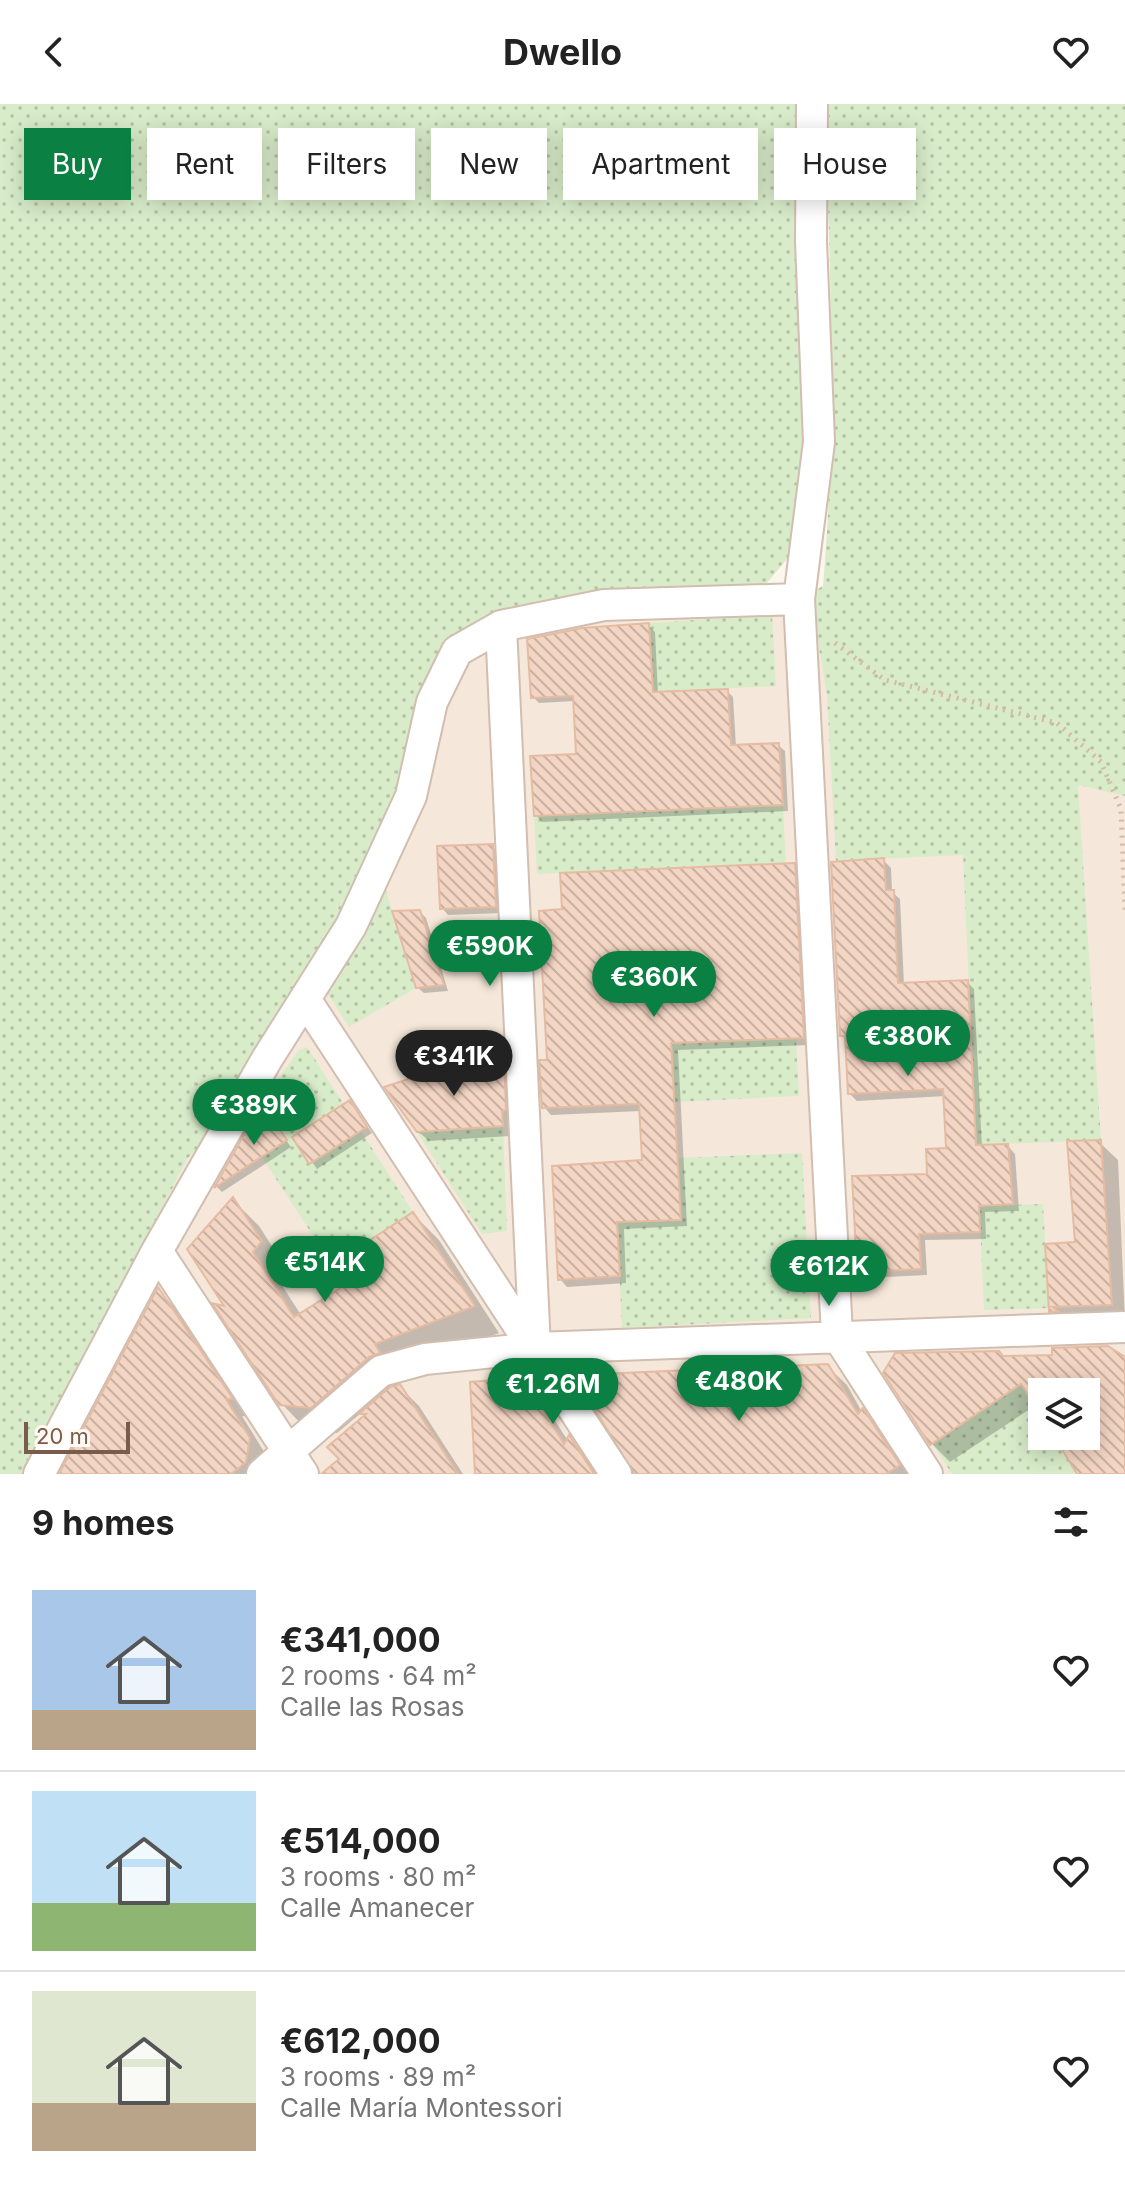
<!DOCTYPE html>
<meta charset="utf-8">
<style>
:root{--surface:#fff;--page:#f2f2f2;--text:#222;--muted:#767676;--line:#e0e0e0;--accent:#0b8043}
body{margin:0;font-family:Inter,sans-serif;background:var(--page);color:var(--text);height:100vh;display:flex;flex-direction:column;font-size:30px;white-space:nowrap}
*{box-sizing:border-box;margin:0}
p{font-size:26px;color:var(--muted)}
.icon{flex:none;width:44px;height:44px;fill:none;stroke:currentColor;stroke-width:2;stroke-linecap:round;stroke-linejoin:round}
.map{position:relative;height:1370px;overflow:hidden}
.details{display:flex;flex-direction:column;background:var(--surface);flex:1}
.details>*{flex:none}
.banner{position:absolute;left:24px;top:24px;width:1078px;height:72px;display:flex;gap:16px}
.controls{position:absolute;left:1028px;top:1274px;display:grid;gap:16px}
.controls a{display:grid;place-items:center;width:72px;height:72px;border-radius:0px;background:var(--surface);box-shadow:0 4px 20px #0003;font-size:40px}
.scale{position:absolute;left:24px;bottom:20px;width:106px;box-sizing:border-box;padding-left:8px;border:4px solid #7a5c4d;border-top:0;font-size:22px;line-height:28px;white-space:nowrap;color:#7a5c4d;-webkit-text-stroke:6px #fffaf3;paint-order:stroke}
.price{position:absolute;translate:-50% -68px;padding:0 18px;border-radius:28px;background:var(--accent);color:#fff;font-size:26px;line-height:52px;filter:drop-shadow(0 2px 4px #0008)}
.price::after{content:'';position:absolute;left:50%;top:48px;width:24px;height:18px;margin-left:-12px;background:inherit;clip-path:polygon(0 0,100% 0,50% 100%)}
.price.active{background:#222;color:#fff}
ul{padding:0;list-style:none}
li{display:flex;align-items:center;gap:24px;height:200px;padding:0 32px}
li+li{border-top:2px solid var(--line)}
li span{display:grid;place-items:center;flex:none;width:224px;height:160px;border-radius:0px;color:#555}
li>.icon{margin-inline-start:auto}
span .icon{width:96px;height:96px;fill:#fffc;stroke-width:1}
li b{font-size:34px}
h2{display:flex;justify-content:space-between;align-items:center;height:96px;padding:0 32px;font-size:34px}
.chip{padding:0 28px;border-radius:0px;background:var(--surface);box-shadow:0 4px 20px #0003;font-size:28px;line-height:72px}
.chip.active{background:var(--accent);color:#fff}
header{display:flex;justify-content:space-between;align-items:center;height:104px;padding:0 32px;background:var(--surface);font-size:36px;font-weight:700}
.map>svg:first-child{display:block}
</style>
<header><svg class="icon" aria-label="back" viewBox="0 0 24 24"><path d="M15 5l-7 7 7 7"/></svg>Dwello<svg class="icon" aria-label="heart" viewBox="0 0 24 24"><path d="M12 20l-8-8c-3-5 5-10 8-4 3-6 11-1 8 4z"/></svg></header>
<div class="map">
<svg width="1125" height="1370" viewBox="0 0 1125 1370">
<defs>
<pattern id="green-dots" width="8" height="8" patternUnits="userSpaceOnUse" patternTransform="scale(2)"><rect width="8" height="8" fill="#d8ecc9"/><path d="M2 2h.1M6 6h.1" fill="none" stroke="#b4c2a5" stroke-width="1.8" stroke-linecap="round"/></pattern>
<pattern id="building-back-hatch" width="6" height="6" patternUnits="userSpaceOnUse" patternTransform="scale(2)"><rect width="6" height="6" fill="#f3d5c3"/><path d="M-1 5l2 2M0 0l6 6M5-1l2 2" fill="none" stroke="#cab0a1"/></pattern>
</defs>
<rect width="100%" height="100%" fill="#fdf6ec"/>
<!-- residential -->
<path fill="#f5e8da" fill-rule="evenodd" d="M 814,487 L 816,527 L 827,590 L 1078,680 L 1125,692 L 1125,1370 L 24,1370 L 188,1054 L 213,1031 L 336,815 L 389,714 L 456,537 L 510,505 L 588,490 ZM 1042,1288 L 1086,1288 L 1086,1332 L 1042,1332 Z"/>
<!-- green -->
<path fill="url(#green-dots)" d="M 0,0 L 800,0 L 806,353 L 798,442 L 761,486 L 588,490 L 510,505 L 456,537 L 389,714 L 336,815 L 213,1031 L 188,1054 L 24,1370 L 0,1370 Z
M 825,0 L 1125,0 L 1125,692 L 1078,681 L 1101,1036 L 976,1041 L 963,751 L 836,757 L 827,591 L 816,527 L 814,487 L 823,482 C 837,322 830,160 825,0 Z
M 772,511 L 776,582 L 653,588 L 649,519 Z
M 783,701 L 786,760 L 537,770 L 534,712 Z
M 384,780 L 416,884 L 349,923 L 326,887 Z
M 796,934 L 799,992 L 675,998 L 671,939 Z
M 307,943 L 413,1108 L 332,1161 L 243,1024 L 299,946 Z
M 503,1022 L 507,1127 L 482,1130 L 417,1028 Z
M 802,1049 L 811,1214 L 622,1224 L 617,1118 L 681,1115 L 678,1054 Z
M 1043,1100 L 1049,1204 L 984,1206 L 979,1102 Z
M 1021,1280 L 1042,1313 L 1042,1332 L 1054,1332 L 1078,1370 L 952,1370 L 932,1339 Z"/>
<!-- shadow -->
<path fill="#0003" d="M 649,522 L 655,528 L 658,590 L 727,587 L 733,593 L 736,643 L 778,641 L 785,647 L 788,707 L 542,718 L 536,711 L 578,652 L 575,597 L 539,599 L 533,593 Z
M 492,742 L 498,749 L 501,809 L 448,811 L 442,804 Z
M 883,756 L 891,764 L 892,788 L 900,795 L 904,881 L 967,878 L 974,885 L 982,1043 L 1008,1042 L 1015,1050 L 1019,1107 L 985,1108 L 986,1135 L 925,1136 L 927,1171 L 866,1174 L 859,1167 L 948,1046 L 946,992 L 857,997 L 850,990 L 847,937 L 842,932 Z
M 794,761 L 801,769 L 810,941 L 678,946 L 687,1122 L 624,1125 L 626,1179 L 567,1183 L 560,1175 L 644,1058 L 641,1007 L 551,1011 L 544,1003 L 564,807 Z
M 420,808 L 426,814 L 448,887 L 424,889 L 417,883 Z
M 503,960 L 513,970 L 512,1032 L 429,1037 L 418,1027 Z
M 355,1005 L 372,1029 L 317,1065 L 295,1034 Z
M 270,1014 L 291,1043 L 222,1088 L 217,1083 L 247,1030 Z
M 1100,1039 L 1118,1056 L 1125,1218 L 1068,1224 L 1051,1207 L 1047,1142 L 1077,1140 Z
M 233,1096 L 259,1122 L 286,1164 L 278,1175 L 301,1211 L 347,1182 L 413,1110 L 439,1136 L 499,1229 L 399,1266 L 405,1275 L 388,1286 L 400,1283 L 419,1302 L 463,1370 L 322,1370 L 342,1355 L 366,1313 L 361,1309 L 337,1329 L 307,1326 L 281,1299 L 229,1205 Z
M 159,1187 L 176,1205 L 249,1313 L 242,1312 L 268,1354 L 266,1370 L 62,1370 Z
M 1004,1254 L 1125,1256 L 1125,1370 L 1080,1370 L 1056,1332 L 1086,1332 L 1086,1288 L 1042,1288 L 1042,1310 L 1036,1301 L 950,1358 L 931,1339 Z
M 827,1262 L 847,1281 L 862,1308 L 881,1325 L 910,1370 L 635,1370 Z
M 527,1284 L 547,1304 L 568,1337 L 569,1334 L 587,1352 L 599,1370 L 477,1370 Z"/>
<!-- building -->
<path fill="url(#building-back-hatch)" stroke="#e6bba3" stroke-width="2" d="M 649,519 L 653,588 L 728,585 L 731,641 L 779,639 L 783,701 L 534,712 L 530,652 L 576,650 L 573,592 L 531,594 L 527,535 L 582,524 Z
M 493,740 L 496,803 L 440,805 L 437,742 Z
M 884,754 L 886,786 L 894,786 L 898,879 L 968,876 L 976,1041 L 1008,1040 L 1013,1100 L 979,1102 L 980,1128 L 919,1130 L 921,1165 L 857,1168 L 852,1072 L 927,1070 L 926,1045 L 946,1044 L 943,985 L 848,990 L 845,932 L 840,932 L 831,758 Z
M 795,759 L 804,934 L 671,939 L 681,1116 L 617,1118 L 620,1172 L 558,1176 L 552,1062 L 642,1056 L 639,1000 L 542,1004 L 539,956 L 547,956 L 539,807 L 562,805 L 560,769 Z
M 420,806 L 444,881 L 416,884 L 392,807 Z
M 504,958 L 506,1006 L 502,1007 L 503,1022 L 417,1028 L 384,983 L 451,961 Z
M 350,996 L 367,1023 L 309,1060 L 292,1033 Z
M 270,1012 L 287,1036 L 214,1084 L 245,1029 Z
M 1101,1036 L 1112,1201 L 1052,1203 L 1058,1207 L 1049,1208 L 1045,1140 L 1075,1138 L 1067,1037 Z
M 233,1093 L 262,1137 L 253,1148 L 294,1213 L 345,1181 L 332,1161 L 413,1108 L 475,1202 L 375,1240 L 380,1249 L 369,1253 L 311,1304 L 279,1301 L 212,1199 L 224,1202 L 187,1145 Z
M 158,1183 L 233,1295 L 226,1295 L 250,1334 L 246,1358 L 231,1370 L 59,1370 Z
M 1108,1242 L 1125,1253 L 1125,1370 L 1077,1370 L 1054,1332 L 1086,1332 L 1086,1288 L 1042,1288 L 1042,1313 L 1021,1280 L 930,1341 L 883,1269 L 895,1249 L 999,1247 L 1003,1252 L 1052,1251 L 1052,1244 Z
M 828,1260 L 858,1310 L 863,1304 L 900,1361 L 886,1370 L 634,1370 L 588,1294 L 600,1270 Z
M 508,1275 L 528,1282 L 564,1340 L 569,1331 L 594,1370 L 475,1370 L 470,1278 Z
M 400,1280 L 458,1370 L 321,1370 L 339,1355 L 327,1343 L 366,1310 L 359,1310 L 390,1283 Z"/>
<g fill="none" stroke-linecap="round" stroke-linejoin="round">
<defs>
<path id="minor" d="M 812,0 L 811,137 L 819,338 L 799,495 L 837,1231 L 927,1370
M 501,522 L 535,1244
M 305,895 L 616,1370
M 157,1147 L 303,1370
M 39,1370 L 157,1147 L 267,955 L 351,822 L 411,692 L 432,598 L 457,547 L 501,522 L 604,501 L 799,495
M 262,1370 L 381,1267 L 425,1255 L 535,1244 L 1125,1223"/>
</defs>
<!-- minor casing -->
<use href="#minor" stroke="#d1beb0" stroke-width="34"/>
<!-- path -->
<path stroke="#d9b8a5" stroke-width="5" stroke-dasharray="2 6" stroke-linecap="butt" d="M 835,539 L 885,576 L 1057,619 L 1101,658 L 1121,705 L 1125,806"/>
<!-- minor -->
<use href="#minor" stroke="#fff" stroke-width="30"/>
</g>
</svg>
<div class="controls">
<a><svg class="icon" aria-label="layers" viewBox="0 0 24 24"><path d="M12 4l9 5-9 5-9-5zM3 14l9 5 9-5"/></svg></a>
</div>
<div class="scale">20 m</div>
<b class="price" style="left:490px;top:884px">€590K</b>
<b class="price" style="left:654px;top:915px">€360K</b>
<b class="price" style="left:908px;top:974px">€380K</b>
<b class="price active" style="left:454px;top:994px">€341K</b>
<b class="price" style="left:254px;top:1043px">€389K</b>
<b class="price" style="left:325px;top:1200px">€514K</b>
<b class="price" style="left:829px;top:1204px">€612K</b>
<b class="price" style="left:739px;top:1319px">€480K</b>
<b class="price" style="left:553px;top:1322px">€1.26M</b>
<div class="banner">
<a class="chip active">Buy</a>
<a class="chip">Rent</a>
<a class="chip">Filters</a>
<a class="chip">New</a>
<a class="chip">Apartment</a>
<a class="chip">House</a>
</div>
</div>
<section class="details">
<h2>9 homes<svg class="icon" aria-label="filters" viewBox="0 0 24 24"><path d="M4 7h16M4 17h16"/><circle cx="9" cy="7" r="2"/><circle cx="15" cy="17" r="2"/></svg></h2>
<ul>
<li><span style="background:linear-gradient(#a9c7e8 75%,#b9a48a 0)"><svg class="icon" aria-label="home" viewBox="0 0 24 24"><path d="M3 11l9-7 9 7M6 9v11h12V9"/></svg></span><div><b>€341,000</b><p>2 rooms · 64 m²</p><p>Calle las Rosas</p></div><svg class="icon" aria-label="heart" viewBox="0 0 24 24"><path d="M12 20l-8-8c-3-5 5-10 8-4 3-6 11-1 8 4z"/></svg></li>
<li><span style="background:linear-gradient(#bfe0f5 70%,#8fb573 0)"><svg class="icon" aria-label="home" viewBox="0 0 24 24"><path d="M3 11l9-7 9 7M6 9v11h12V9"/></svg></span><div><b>€514,000</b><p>3 rooms · 80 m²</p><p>Calle Amanecer</p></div><svg class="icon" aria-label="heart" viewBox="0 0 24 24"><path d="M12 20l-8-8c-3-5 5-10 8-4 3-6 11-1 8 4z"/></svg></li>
<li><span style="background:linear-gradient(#dfe7d0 70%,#b9a48a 0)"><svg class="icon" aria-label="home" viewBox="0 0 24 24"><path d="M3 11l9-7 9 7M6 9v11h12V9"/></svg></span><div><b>€612,000</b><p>3 rooms · 89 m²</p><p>Calle María Montessori</p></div><svg class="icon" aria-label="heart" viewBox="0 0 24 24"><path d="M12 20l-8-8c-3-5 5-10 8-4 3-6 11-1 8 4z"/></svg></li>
</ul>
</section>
